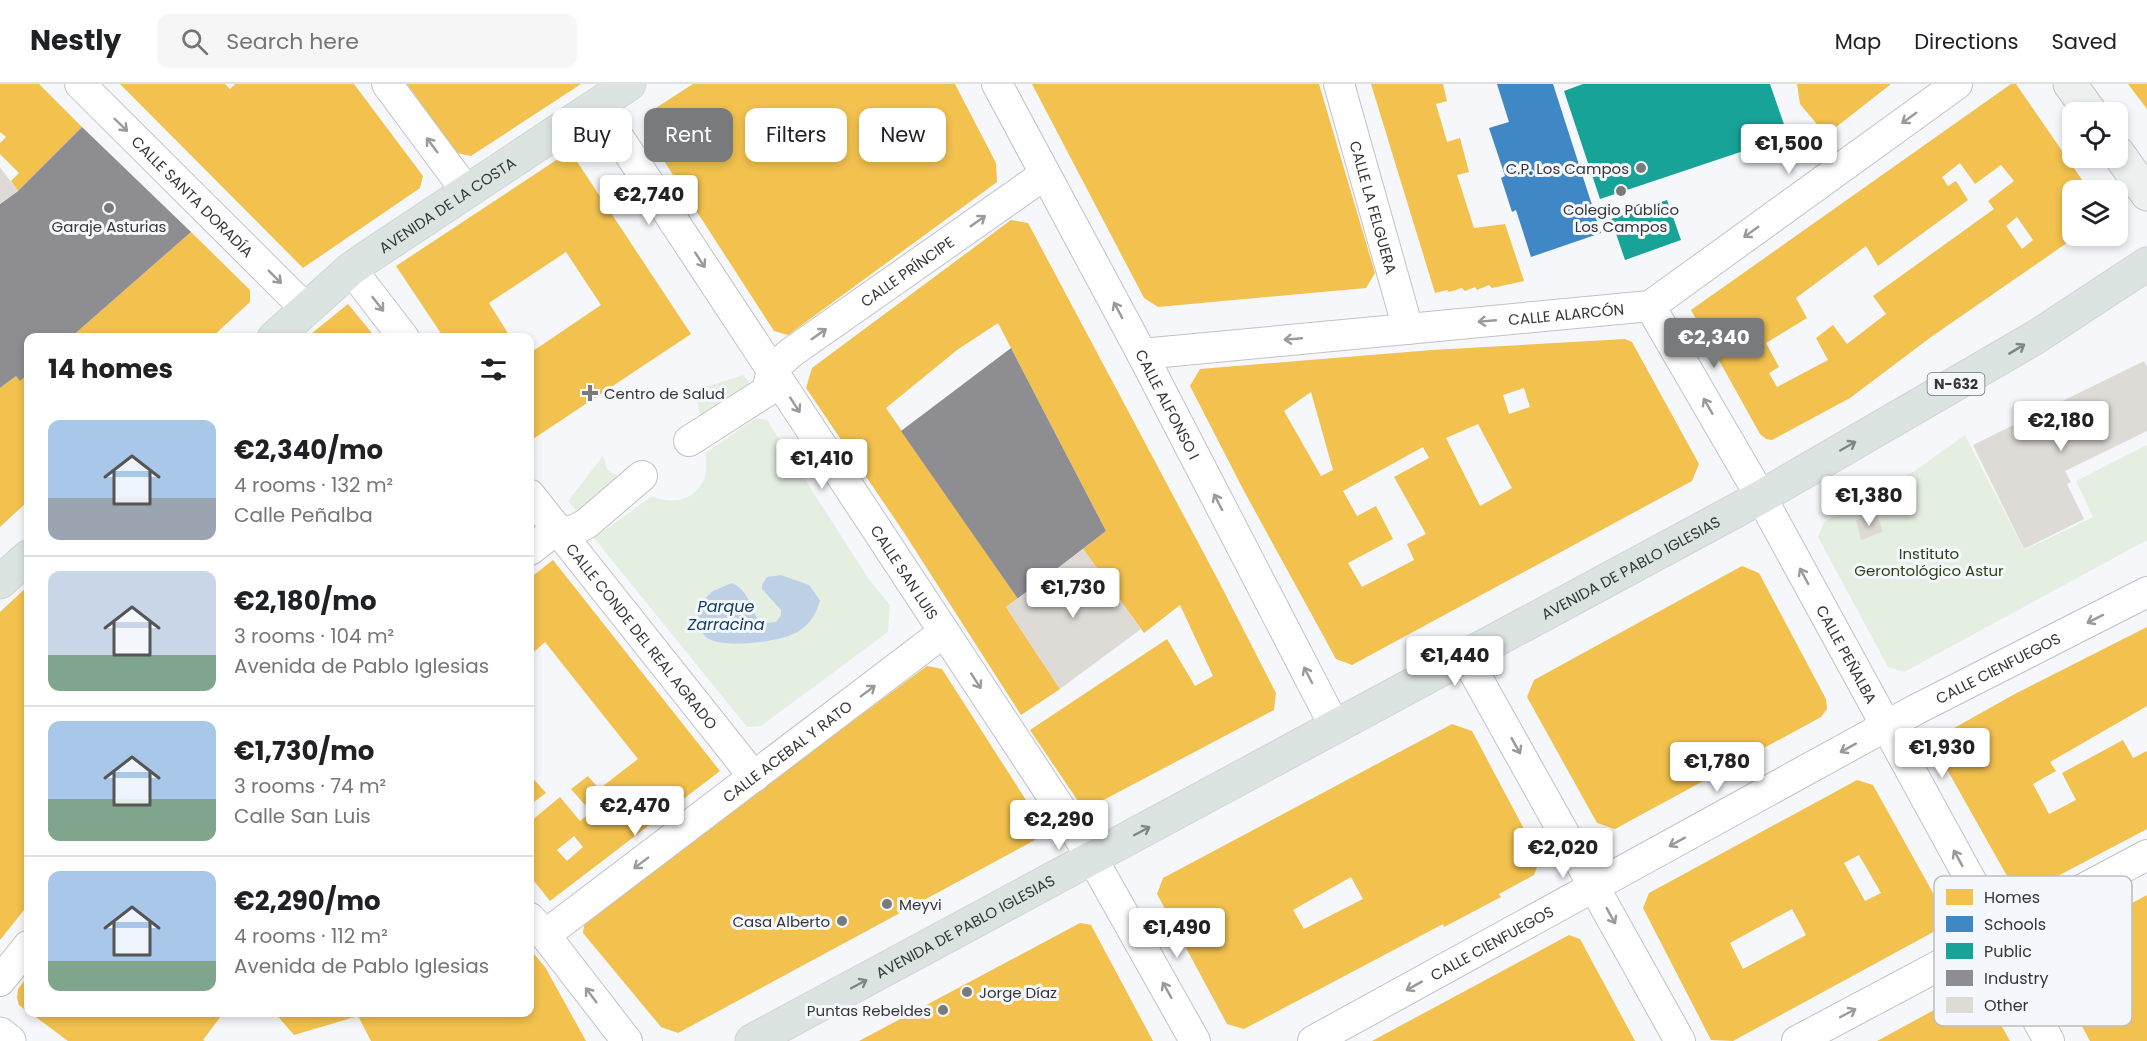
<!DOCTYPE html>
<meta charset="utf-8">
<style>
:root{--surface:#fff;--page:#f6f6f6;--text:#202124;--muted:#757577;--line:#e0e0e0;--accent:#797a7c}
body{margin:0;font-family:Poppins,sans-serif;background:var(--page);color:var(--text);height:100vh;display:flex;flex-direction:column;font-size:22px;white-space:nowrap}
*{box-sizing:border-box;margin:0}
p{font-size:20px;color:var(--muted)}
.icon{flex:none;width:33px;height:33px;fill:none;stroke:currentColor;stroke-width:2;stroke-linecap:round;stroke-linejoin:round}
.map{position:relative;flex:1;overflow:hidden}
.sheet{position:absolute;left:24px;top:249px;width:510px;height:684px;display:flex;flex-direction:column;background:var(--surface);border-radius:12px;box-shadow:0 3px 9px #0003}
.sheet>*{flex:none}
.guide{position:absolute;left:552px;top:24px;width:570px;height:54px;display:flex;gap:12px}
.tools{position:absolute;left:2062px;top:18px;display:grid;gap:12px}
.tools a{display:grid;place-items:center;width:66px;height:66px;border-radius:12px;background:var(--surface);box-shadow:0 3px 9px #0003;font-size:30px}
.price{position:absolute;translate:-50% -51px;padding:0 14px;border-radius:6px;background:#fff;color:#222;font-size:20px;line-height:39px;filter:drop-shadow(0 2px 3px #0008)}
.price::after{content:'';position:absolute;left:50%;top:36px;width:18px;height:14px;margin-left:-9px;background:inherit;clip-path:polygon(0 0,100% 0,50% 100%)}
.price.current{background:var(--accent);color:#fff}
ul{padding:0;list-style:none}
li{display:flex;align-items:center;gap:18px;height:150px;padding:0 24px}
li+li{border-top:2px solid var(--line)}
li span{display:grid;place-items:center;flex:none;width:168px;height:120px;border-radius:12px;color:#555}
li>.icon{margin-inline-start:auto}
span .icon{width:72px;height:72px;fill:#fffc;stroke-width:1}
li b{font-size:26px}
h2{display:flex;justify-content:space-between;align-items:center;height:72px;padding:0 24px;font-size:26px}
.chip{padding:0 21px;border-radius:12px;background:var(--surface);box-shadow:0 3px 9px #0003;font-size:21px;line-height:54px}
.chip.current{background:var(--accent);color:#fff}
header{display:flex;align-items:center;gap:36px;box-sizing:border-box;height:84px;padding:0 30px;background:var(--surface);border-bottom:2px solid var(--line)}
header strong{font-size:28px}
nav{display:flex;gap:33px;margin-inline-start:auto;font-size:21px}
.search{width:420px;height:54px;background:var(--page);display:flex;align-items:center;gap:15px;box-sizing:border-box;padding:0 21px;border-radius:12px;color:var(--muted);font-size:22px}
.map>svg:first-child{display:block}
</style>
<header>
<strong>Nestly</strong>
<div class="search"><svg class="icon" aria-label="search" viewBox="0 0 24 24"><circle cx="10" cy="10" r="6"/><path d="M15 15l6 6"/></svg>Search here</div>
<nav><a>Map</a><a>Directions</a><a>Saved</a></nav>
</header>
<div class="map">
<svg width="2147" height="957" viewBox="0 0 2147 957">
<rect width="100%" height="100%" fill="#f5f7fa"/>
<!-- green -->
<path fill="#e5efe1" d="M 743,291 L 752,302 L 692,346 L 700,331 L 697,317 L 684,310 Z
M 756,334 L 767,336 L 868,494 L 890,521 L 888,548 L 761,642 L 747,643 L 594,454 L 652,412 C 672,422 697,416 705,393 C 707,386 706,377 706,369 Z
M 1965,351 L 2024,466 L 2093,433 L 2076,397 L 2147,361 L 2147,456 L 1904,588 L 1888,583 L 1818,453 L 1824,438 L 1916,386 Z
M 603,372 L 607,385 L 621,394 L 581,432 L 568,417 Z"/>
<!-- water -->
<path fill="#bdd0e6" d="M 781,491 L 809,501 L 820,516 C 817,529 810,540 799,547 C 784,558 723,565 707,554 C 696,545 697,530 700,519 L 713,507 L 732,499 C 759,511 745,544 776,538 L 781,531 L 781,526 L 762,505 L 762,501 L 767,493 Z"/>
<!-- homes -->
<path fill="#f2c14e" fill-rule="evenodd" d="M 0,0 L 39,0 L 82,43 L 18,107 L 11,97 L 19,89 L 0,70 L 0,59 L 6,53 L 0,48 Z
M 120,0 L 225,0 L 230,5 L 235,0 L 354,0 L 423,92 L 420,104 L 303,184 Z
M 407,0 L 581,0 L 471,72 L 457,69 Z
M 693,0 L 955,0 L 996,79 L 997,98 L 788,251 L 774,247 L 644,46 L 648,29 Z
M 1032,0 L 1319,0 L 1375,189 L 1366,204 L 1158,223 L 1144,214 Z
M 1371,0 L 1443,0 L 1447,17 L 1436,20 L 1447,58 L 1460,54 L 1469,88 L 1457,91 L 1474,144 L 1505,140 L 1524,197 L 1492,204 L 1489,201 L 1477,206 L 1475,203 L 1465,207 L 1462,204 L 1449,208 L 1447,206 L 1435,209 Z
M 1797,0 L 1891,0 L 1826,51 L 1800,20 Z
M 2011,0 L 2016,0 L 2089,106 L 2073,106 L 2073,152 L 2077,152 L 1931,253 L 1850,314 L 1772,356 L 1766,355 L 1760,350 L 1691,226 ZM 1960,79 L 1975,100 L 2001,81 L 2014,97 L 1988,117 L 1994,125 L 1873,212 L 1886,230 L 1847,260 L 1833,241 L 1816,254 L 1828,276 L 1777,303 L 1769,289 L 1779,283 L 1766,259 L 1807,234 L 1796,214 L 1866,162 L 1878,182 L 1968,116 L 1956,97 L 1948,102 L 1942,93 ZM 2017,133 L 2033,156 L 2022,165 L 2006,142 Z
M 2128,0 L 2147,0 L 2147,25 Z
M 570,67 L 691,250 L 530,357 L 530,269 L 601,221 L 566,168 L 489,219 L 511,254 L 444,254 L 396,182 Z
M 1011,136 L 1028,139 L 1217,494 L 1276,609 L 1274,626 L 1096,720 L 1078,717 L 1030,646 L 1167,555 L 1195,602 L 1213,592 L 1180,521 L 1144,549 L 1083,465 L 1106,447 L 998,239 L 957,266 L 886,324 L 1018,515 L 1006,523 L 1060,605 L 1021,631 L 903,447 L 806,304 L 812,284 Z
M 191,148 L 250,206 L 250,218 L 211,254 L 70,254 Z
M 348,220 L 376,254 L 306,254 Z
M 1625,255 L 1632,258 L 1699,380 L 1692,397 L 1352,581 L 1336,575 L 1244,407 L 1190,302 L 1200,285 L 1432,266 ZM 1524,304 L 1530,323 L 1509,330 L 1503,311 ZM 1311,308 L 1333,386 L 1321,392 L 1284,327 ZM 1478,340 L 1512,404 L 1480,422 L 1446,354 ZM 1423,363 L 1429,374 L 1394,393 L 1426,450 L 1407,460 L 1414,476 L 1362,503 L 1348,479 L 1393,455 L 1376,422 L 1357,432 L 1343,407 Z
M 28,290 L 28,417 L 0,443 L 0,304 L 16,292 L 20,297 Z
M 553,476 L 720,687 L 550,817 L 530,792 L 530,735 L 531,737 L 560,713 L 580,737 L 591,728 L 571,705 L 588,692 L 599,705 L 638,675 L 545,558 L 534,568 L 531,564 L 530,565 L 530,494 ZM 574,752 L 583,763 L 567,777 L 557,766 Z
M 1742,482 L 1759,489 L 1826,615 L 1827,625 L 1821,633 L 1615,745 L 1597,739 L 1527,613 L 1534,596 Z
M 28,502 L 28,821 L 0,856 L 0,528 Z
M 2147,543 L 2147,622 L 2050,678 L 2056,687 L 2033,700 L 2049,730 L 2076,716 L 2062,689 L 2123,656 L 2133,674 L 2147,667 L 2147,745 L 2029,807 L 2011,799 L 1931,657 L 2013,611 Z
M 927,582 L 942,585 L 1042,741 L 1035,756 L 678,949 L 661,943 L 583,849 L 585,835 Z
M 1452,640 L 1472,647 L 1540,775 L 1534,791 L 1499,810 L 1501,813 L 1444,843 L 1443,840 L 1244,945 L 1227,940 L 1157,810 L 1163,794 ZM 1351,793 L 1363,815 L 1304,845 L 1293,826 Z
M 530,691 L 546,709 L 530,721 Z
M 1857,696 L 1873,701 L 1943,827 L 1937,846 L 1733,957 L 1711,956 L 1643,824 L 1649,809 ZM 1859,771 L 1881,809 L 1865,817 L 1844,779 ZM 1792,825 L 1806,851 L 1743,885 L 1730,859 Z
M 2147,811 L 2147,957 L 2090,957 L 2042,868 Z
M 1080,839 L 1091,841 L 1153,957 L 859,957 Z
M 1569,851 L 1580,855 L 1635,957 L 1372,957 Z
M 530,865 L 545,883 L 586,957 L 371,957 L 358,932 L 294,951 L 274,928 L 530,928 Z
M 28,892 L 28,928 L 19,921 L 17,914 L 18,905 Z
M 1969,907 L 1985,912 L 2010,957 L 1877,957 Z
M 29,928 L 85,928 L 90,932 L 93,928 L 224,928 L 203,956 L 205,957 L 68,957 Z"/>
<!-- schools -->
<path fill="#3f88c5" d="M 1497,0 L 1553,0 L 1601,149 L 1531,173 L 1516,126 L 1512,128 L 1501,94 L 1505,92 L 1489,44 L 1509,38 Z"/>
<!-- public -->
<path fill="#17a398" d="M 1583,0 L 1770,0 L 1788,52 L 1600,115 L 1564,7 Z
M 1667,116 L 1681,156 L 1625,176 L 1611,135 Z"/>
<!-- industry -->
<path fill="#8d8d92" d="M 82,43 L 191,148 L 70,254 L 28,254 L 28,290 L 20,297 L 16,292 L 0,304 L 0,120 L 18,107 Z
M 1011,264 L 1106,447 L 1018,515 L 901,347 Z"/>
<!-- building -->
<path fill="#dedad6" d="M 0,83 L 18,107 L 0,120 Z
M 2144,277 L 2147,283 L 2147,347 L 2065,387 L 2071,398 L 2067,400 L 2084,435 L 2024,465 L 1973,361 Z
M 1877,430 L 1883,448 L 1861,456 L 1856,436 Z
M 1083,465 L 1141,545 L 1060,605 L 1006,523 Z"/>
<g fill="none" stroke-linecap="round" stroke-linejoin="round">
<defs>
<g id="minor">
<path id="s1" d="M 80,0 L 306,225"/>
<path d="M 387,0 L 467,108"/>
<path id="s2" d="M 997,0 L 1142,270 L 1335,643"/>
<path id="s3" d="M 1339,0 L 1408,245"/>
<path id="s4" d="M 598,22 L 1066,733 L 1092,774 L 1195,957"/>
<path d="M 351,185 L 404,254"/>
<path id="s5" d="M 1650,222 L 1761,413 L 1981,815 L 1992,852 L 2049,957"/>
<path id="s6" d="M 1142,270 L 1650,222 L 1957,0"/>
<path id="s7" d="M 689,357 L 767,307 L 772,285 L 792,268 L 1044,91"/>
<path id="s8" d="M 530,411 L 754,693"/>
<path d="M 530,466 L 557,445 L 570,448 L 586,440 L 642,392"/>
<path d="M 1465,572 L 1680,957"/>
<path d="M 530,834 L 545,851 L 627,957"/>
<path id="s9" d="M 545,851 L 944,548"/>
<path d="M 0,897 L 28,862"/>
<path id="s10" d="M 1313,957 L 1917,625 L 2147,508"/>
<path d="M 1797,957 L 2147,771"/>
</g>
<path id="tertiary" d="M 0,950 L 9,957"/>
<path id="secondary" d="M 2070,0 L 2090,28
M 2118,69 L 2147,110"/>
<g id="primary">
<path id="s11" d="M 274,254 L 351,185 L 368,173 L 629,0"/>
<path d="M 0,498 L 28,473"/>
<path id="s12" d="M 752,957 L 1761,413 L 2036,253 L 2147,180"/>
</g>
</defs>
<!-- minor casing -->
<use href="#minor" stroke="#c2c3c6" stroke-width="32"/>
<!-- tertiary casing -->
<use href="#tertiary" stroke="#c2c3c6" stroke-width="35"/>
<!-- secondary casing -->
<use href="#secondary" stroke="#c2c3c6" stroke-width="35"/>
<!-- primary casing -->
<use href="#primary" stroke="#d3d4d6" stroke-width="35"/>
<!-- minor -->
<use href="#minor" stroke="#fefefe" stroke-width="30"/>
<!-- tertiary -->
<use href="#tertiary" stroke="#fefefe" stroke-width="33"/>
<!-- secondary -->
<use href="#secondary" stroke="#ecf1f0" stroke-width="33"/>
<!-- primary -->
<use href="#primary" stroke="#dbe4e1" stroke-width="33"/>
</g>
<!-- one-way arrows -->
<defs><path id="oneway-shaft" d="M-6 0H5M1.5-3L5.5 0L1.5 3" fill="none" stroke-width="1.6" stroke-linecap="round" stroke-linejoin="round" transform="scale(1.5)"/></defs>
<g stroke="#9a9a9b">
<use href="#oneway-shaft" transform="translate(1909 34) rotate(144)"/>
<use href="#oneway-shaft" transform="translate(121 41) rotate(44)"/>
<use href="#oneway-shaft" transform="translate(432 61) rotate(-127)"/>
<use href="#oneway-shaft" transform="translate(978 137) rotate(-35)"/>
<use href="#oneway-shaft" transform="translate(1751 148) rotate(144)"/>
<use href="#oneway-shaft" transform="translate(700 176) rotate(57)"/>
<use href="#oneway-shaft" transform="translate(275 193) rotate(45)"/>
<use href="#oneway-shaft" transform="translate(378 220) rotate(52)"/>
<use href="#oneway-shaft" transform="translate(1118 226) rotate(-118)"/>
<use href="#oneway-shaft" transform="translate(1487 237) rotate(175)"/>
<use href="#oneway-shaft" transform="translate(819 250) rotate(-35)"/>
<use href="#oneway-shaft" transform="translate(1293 255) rotate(175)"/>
<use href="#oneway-shaft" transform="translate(795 321) rotate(57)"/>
<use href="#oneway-shaft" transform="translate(1708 322) rotate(-120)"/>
<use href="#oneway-shaft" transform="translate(1218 418) rotate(-117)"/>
<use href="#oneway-shaft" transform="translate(1804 492) rotate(-118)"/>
<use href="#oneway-shaft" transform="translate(2095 535) rotate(153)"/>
<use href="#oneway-shaft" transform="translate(1308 591) rotate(-117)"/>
<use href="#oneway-shaft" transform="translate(976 597) rotate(57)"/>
<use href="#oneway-shaft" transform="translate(868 607) rotate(-37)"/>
<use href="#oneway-shaft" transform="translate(1516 662) rotate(61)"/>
<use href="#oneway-shaft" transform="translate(1848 664) rotate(151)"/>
<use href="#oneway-shaft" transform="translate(1677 758) rotate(151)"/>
<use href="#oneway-shaft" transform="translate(1958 774) rotate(-119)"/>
<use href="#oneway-shaft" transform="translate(641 779) rotate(143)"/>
<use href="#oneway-shaft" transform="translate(1611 832) rotate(61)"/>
<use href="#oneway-shaft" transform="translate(1414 902) rotate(151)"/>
<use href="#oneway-shaft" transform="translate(1167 906) rotate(-119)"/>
<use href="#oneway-shaft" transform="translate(591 911) rotate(-127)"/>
<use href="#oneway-shaft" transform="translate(1848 929) rotate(-28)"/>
</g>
<g stroke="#808484">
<use href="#oneway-shaft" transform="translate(2017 265) rotate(-31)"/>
<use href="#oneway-shaft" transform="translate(1848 362) rotate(-30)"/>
<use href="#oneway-shaft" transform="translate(1142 747) rotate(-28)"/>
<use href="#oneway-shaft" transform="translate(859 900) rotate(-28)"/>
</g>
<!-- markers -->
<g fill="#797a7c" stroke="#f4f7fb" stroke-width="2">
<circle cx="1641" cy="84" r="6"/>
<circle cx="1621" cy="107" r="6"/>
<circle cx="109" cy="124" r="6"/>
<path d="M587 300h6v6h6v6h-6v6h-6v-6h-6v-6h6z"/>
<circle cx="887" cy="820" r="6"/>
<circle cx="842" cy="837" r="6"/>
<circle cx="967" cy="908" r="6"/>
<circle cx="943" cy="926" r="6"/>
</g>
<g text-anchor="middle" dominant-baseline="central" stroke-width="6" stroke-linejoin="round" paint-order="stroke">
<!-- shield labels -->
<rect fill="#f4f7fb" stroke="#6f7072" stroke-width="1.5" x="1927.5" y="289" width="57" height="22" rx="4.5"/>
<g font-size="14" font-weight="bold" fill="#363638">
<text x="1956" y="300">N-632</text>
</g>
<!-- poi labels -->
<g font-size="15" fill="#363638" stroke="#f4f7fb" text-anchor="end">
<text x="1629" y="84">C.P. Los Campos</text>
<text x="1621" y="125" text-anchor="middle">Colegio Público<tspan x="1621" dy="17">Los Campos</tspan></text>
<text x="109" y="142" text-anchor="middle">Garaje Asturias</text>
<text x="604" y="309" text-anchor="start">Centro de Salud</text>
<text x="899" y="820" text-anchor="start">Meyvi</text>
<text x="830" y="837">Casa Alberto</text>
<text x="979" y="908" text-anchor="start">Jorge Díaz</text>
<text x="931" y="926">Puntas Rebeldes</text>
</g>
<!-- street labels -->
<g font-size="15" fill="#363638" stroke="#f4f7fb">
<text stroke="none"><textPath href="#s1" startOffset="159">CALLE SANTA DORADÍA</textPath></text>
<text stroke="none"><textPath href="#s11" startOffset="219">AVENIDA DE LA COSTA</textPath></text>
<text stroke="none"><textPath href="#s3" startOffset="128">CALLE LA FELGUERA</textPath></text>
<text stroke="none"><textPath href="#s7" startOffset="282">CALLE PRÍNCIPE</textPath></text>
<text stroke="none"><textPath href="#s6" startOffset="426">CALLE ALARCÓN</textPath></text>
<text stroke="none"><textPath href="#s2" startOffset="363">CALLE ALFONSO I</textPath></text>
<text stroke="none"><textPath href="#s12" startOffset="998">AVENIDA DE PABLO IGLESIAS</textPath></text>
<text stroke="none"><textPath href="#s4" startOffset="558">CALLE SAN LUIS</textPath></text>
<text stroke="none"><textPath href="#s8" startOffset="180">CALLE CONDE DEL REAL AGRADO</textPath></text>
<text stroke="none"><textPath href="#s5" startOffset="400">CALLE PEÑALBA</textPath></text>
<text stroke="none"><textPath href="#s10" startOffset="780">CALLE CIENFUEGOS</textPath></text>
<text stroke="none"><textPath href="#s9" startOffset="304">CALLE ACEBAL Y RATO</textPath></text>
<text stroke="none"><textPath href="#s12" startOffset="242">AVENIDA DE PABLO IGLESIAS</textPath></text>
<text stroke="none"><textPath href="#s10" startOffset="204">CALLE CIENFUEGOS</textPath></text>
</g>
<!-- park labels -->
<g font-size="15" fill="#2b4312" stroke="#f4f7fb">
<text x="1929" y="469">Instituto<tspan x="1929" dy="17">Gerontológico Astur</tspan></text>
</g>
<!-- water labels -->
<g font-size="16" font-style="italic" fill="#133c62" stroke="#f4f7fb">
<text x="726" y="522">Parque<tspan x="726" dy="18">Zarracina</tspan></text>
</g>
</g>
<!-- legend -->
<rect x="1934" y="792" width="198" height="150" rx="9" fill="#f4f7fb" stroke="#bbbdc0" stroke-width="1.5"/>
<rect x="1946" y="805" width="27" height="16" fill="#f2c14e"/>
<rect x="1946" y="832" width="27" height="16" fill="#3f88c5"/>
<rect x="1946" y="859" width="27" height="16" fill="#17a398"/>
<rect x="1946" y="886" width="27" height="16" fill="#8d8d92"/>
<rect x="1946" y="913" width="27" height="16" fill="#dedad6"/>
<g font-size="16" fill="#363638">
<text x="1984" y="819">Homes</text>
<text x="1984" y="846">Schools</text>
<text x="1984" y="873">Public</text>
<text x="1984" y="900">Industry</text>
<text x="1984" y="927">Other</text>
</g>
</svg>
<div class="tools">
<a><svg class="icon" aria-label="locate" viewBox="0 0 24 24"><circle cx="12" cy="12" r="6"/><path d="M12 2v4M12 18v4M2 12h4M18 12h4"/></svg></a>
<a><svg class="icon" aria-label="layers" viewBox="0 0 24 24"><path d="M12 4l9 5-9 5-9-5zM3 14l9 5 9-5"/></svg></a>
</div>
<b class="price" style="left:1789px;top:91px">€1,500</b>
<b class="price" style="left:649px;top:142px">€2,740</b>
<b class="price current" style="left:1714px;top:285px">€2,340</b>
<b class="price" style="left:2061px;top:368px">€2,180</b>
<b class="price" style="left:822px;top:406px">€1,410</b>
<b class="price" style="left:1869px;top:443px">€1,380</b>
<b class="price" style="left:1073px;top:535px">€1,730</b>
<b class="price" style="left:1455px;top:603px">€1,440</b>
<b class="price" style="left:1942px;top:695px">€1,930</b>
<b class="price" style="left:1717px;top:709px">€1,780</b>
<b class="price" style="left:635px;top:753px">€2,470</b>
<b class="price" style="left:1059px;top:767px">€2,290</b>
<b class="price" style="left:1563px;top:795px">€2,020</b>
<b class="price" style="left:1177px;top:875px">€1,490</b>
<div class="guide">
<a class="chip">Buy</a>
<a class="chip current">Rent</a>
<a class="chip">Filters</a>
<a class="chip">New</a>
</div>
<section class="sheet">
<h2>14 homes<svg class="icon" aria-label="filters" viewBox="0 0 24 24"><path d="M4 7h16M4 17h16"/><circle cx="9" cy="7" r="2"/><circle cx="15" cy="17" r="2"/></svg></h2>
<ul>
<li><span style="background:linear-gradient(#a9c7e8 65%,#9aa5b1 0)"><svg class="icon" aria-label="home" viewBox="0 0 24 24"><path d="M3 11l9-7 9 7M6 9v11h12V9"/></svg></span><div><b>€2,340/mo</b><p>4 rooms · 132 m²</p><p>Calle Peñalba</p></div></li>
<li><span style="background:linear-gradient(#c9d6e8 70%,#7fa58c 0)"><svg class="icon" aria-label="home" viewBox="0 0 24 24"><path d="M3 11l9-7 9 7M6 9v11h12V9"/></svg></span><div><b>€2,180/mo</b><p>3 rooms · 104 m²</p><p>Avenida de Pablo Iglesias</p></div></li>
<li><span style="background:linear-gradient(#a9c7e8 65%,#7fa58c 0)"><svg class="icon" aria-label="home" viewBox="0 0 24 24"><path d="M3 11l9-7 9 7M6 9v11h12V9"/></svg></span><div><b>€1,730/mo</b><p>3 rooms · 74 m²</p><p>Calle San Luis</p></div></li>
<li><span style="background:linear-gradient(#a9c7e8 75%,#7fa58c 0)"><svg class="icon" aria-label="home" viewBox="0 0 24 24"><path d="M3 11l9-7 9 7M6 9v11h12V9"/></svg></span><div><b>€2,290/mo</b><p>4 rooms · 112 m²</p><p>Avenida de Pablo Iglesias</p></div></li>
</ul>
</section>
</div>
